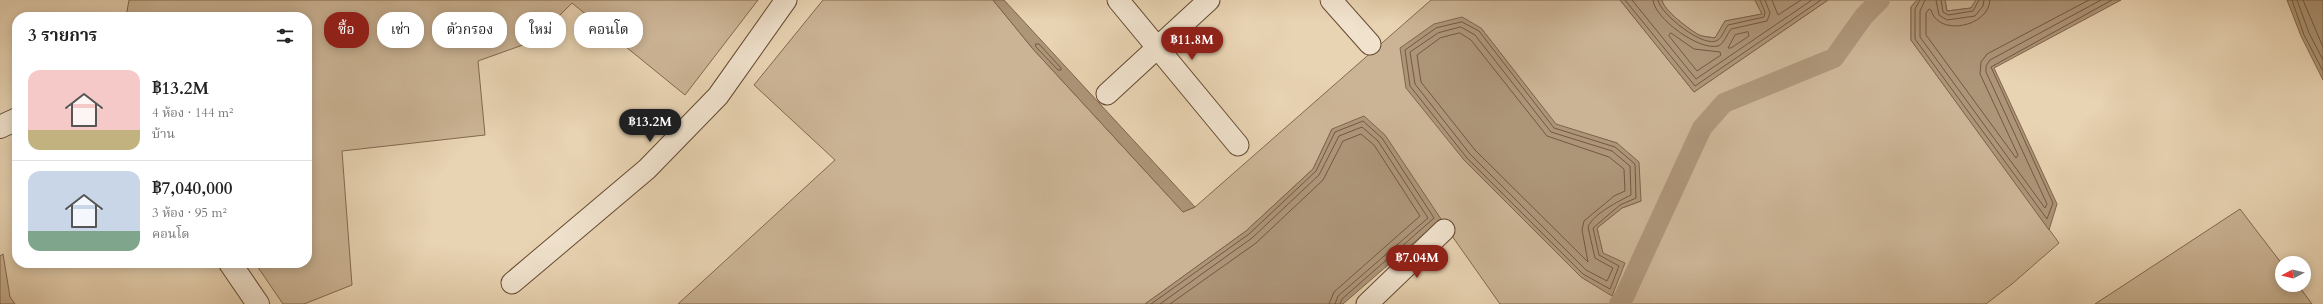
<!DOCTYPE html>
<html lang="th">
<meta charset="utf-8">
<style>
:root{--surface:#fff;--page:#f2f2f2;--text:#222;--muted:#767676;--line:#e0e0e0;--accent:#8f2418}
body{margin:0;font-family:Cardo,"Noto Serif Thai",serif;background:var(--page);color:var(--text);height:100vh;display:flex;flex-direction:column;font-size:15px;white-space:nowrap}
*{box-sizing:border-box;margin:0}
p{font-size:13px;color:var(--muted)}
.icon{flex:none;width:22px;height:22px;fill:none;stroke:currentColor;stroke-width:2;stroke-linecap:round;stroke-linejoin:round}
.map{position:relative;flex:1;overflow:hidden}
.panel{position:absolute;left:12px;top:12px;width:300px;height:256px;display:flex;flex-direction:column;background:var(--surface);border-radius:16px;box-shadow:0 2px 10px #0003}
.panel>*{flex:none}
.hud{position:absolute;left:324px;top:12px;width:380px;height:36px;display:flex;gap:8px}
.needle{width:26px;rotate:263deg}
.controls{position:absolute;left:2275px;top:256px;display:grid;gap:8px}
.controls a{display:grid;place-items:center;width:36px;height:36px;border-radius:50%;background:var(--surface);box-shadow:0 2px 10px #0003;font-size:20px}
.price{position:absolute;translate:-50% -34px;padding:0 9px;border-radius:14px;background:var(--accent);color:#fff;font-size:13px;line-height:26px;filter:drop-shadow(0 1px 2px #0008)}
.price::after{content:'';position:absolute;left:50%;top:24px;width:12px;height:9px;margin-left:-6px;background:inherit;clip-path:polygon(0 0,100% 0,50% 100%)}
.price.current{background:#222;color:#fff}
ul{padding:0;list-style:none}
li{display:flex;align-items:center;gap:12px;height:100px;padding:0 16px}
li+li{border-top:1px solid var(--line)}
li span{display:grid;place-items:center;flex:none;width:112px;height:80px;border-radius:12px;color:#555}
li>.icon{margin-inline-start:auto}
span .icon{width:48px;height:48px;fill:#fffc;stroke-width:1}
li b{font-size:17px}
h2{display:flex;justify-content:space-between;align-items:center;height:48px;padding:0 16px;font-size:17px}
.pill{padding:0 14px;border-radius:16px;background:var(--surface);box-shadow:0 2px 10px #0003;font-size:14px;line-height:36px}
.pill.current{background:var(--accent);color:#fff}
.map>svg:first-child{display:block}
</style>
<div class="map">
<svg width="2323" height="304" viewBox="0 0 2323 304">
<rect width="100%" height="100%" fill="#e8d3b2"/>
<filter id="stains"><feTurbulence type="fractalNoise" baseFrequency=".005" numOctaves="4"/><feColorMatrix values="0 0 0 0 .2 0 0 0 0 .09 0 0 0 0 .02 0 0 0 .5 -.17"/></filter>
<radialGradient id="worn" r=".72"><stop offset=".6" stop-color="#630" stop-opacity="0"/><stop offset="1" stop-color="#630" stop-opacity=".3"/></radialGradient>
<!-- green -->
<path fill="#cbb495" stroke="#83684e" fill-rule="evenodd" d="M 129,0 L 758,0 L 685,95 L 572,3 L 534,41 L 478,61 L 485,135 L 342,151 L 352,285 L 304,304 L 283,304 L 255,263 L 307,263 L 307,17 L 126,17 Z
M 823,0 L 993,0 L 1033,49 L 1183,212 L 1195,207 L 1431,0 L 1620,0 L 1694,92 L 1828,0 L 1917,0 L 1911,7 L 1911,40 L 2059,243 L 2012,284 L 1986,304 L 1500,304 L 1433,209 L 1332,129 L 1313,169 L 1246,231 L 1145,304 L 678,304 L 835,160 L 754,85 ZM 1481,28 L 1556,125 L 1617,143 L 1641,201 L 1622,208 L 1597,228 L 1612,295 L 1581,277 Z
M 1662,0 L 1755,0 L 1762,14 L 1725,21 L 1715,38 C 1710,37 1704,37 1699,35 C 1690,30 1663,10 1662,0 Z
M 1945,0 L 1976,0 L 1971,8 L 1947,11 Z
M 2240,209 L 2282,264 L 2282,285 L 2298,285 L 2312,304 L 2095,304 Z
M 3,254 L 10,297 L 15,304 L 0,304 L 0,256 Z"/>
<!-- water -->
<path fill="#ad9578" stroke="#7f654b" d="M 993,0 L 1004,0 L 1195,207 L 1183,212 L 1033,49 Z
M 1620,0 L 1662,0 C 1663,10 1690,30 1699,35 C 1704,37 1710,37 1715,38 L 1725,21 L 1762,14 L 1755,0 L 1828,0 L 1694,92 Z
M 1917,0 L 1945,0 L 1947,11 L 1971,8 L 1976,0 L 2121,0 L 1994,68 L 2057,204 L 2049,230 L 1911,40 L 1911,7 Z
M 2287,0 L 2323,0 L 2323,80 L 2301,36 Z
M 1462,17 L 1481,28 L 1556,124 L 1617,143 L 1639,162 L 1641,201 L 1622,208 L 1597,228 L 1603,253 L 1625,263 L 1612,296 L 1581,277 L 1464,160 L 1406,88 L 1400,48 L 1434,24 Z
M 1364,116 L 1385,135 L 1441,219 L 1343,304 L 1145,304 L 1246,231 L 1313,169 L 1332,129 Z"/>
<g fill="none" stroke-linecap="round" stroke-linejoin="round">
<!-- shore -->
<path stroke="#745840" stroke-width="1" d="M 1625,0 L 1695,86 L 1821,0
M 1632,0 L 1696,79 L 1812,0
M 1653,0 C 1654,18 1699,51 1718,46 C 1724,44 1727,34 1731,29 L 1767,21 L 1770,13 L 1765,0
M 1658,0 C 1659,13 1705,50 1718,40 C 1722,37 1725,29 1728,25 L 1764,17 L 1765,12 L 1760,0
M 1772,0 L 1778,15 L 1801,0
M 1920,0 L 1915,9 L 1915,39 L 2047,219 L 2053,203 L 1991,67 L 2112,0
M 1925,0 L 1920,11 L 1920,37 L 2045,208 L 2047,204 L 1986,72 L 1986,66 L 1990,60 L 2101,0
M 1936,0 L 1939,15 L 1947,20 L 1975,16 L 1983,6 L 1984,0
M 1941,0 L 1943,12 L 1948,15 L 1973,11 L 1979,0
M 1990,0 C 1989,27 1938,37 1931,10 L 1929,9 L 1926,13 L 1926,35 L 2016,158 L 2018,155 L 1980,74 L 1981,62 L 1987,54 L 2089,0
M 2292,0 L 2304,35 L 2323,71
M 2297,0 L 2309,33 L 2323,60
M 2303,0 L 2323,47
M 1462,22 L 1479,31 L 1554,128 L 1615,147 L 1635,164 L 1636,198 L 1620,205 L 1593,228 L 1599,255 L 1619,266 L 1610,289 L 1583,274 L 1467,158 L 1410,86 L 1405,50 L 1436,28 Z
M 1461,27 L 1475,35 L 1551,132 L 1612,151 L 1630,166 L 1631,195 C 1619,201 1593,214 1588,227 L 1595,258 L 1613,268 L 1607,281 L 1586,270 L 1470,154 L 1415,84 L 1410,52 L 1438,33 Z
M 1748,32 L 1749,36 L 1731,48 L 1728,48 L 1735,35 Z
M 1460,33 L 1471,40 L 1547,136 L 1609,157 L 1624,169 L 1625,191 L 1614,196 L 1584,221 L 1582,230 L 1588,262 L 1475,150 L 1421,82 L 1417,55 L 1440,38 Z
M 1671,33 L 1694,49 L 1720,52 L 1721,55 L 1697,71 L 1669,36 Z
M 1036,44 L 1039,44 L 1061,68 L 1061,70 L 1058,70 L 1036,47 Z
M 1151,304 L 1249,234 L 1316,171 L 1335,132 L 1363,121 L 1382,138 L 1434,218 L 1342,299 L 1340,304
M 1160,304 L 1252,238 L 1319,175 L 1339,136 L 1362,127 L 1378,141 L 1428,218 L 1338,296 L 1335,304
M 1170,304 L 1256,243 L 1323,180 L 1343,141 L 1361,134 L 1374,145 L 1420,216 L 1334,292 L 1329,304"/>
<!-- canal -->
<path stroke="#ad9578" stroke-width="20" d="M 1619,304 L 1624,297 L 1702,128 L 1724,103 L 1834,58 L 1864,16 L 1880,0"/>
<defs>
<path id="minor" d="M 1118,0 L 1238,145
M 1331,0 L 1370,44
M 1107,94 L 1209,0
M 512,283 L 647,169 L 718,96 L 786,0
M 1367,304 L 1444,230"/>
<path id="tertiary" d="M 0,127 L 17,119
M 230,263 L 258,304"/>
</defs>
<!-- minor casing -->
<use href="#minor" stroke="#664a32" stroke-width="23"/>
<!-- tertiary casing -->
<use href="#tertiary" stroke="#664a32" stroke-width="24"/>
<!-- minor -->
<use href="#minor" stroke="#f0e2cd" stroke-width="21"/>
<!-- tertiary -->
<use href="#tertiary" stroke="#f0e2cd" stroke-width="22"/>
</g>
<rect width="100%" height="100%" filter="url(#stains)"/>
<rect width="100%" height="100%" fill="url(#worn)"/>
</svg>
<div class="controls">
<a><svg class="needle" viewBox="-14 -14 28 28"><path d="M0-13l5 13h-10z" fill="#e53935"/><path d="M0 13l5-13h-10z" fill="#767676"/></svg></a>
</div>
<b class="price" style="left:1192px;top:61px">฿11.8M</b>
<b class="price current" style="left:650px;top:143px">฿13.2M</b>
<b class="price" style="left:1417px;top:279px">฿7.04M</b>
<div class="hud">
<a class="pill current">ซื้อ</a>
<a class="pill">เช่า</a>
<a class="pill">ตัวกรอง</a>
<a class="pill">ใหม่</a>
<a class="pill">คอนโด</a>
</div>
<section class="panel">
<h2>3 รายการ<svg class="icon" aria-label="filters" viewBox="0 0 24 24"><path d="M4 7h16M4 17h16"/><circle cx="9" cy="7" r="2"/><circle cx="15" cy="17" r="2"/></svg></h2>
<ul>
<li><span style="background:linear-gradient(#f6c9c9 75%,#c2b280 0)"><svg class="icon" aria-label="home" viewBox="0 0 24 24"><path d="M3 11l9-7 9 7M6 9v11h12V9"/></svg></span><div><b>฿13.2M</b><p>4 ห้อง · 144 m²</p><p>บ้าน</p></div></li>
<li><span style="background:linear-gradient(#c9d6e8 75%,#7fa58c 0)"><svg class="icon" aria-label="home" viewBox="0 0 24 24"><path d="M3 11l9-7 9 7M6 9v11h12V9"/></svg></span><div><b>฿7,040,000</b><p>3 ห้อง · 95 m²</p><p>คอนโด</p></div></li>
</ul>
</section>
</div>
